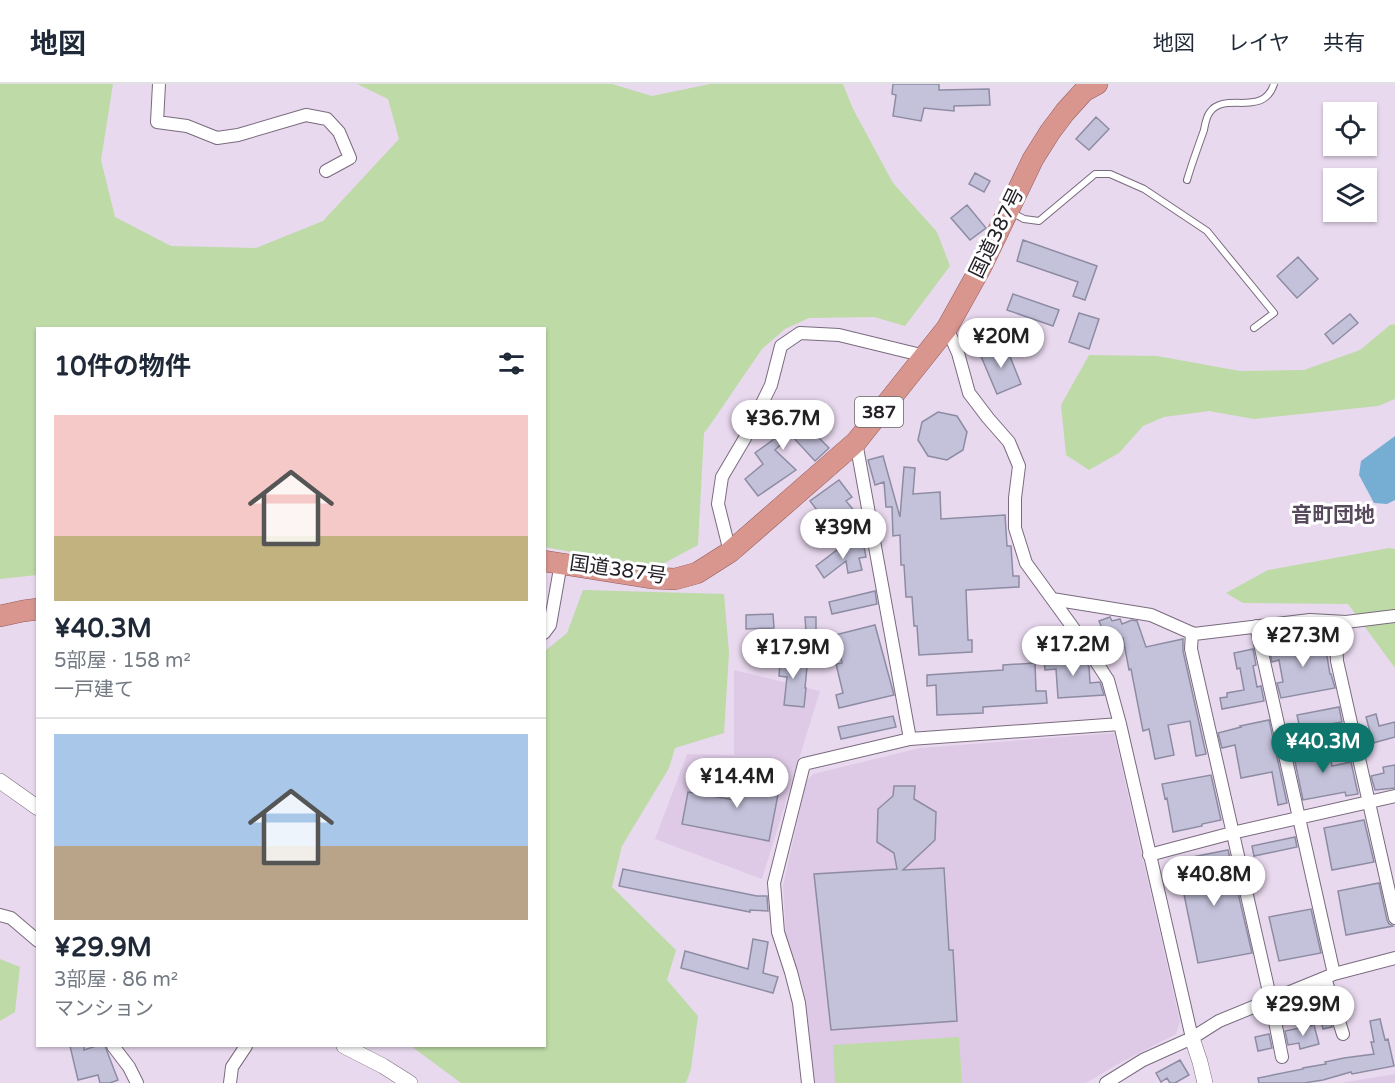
<!DOCTYPE html>
<html lang="ja">
<meta charset="utf-8">
<style>
:root{--surface:#fff;--page:#f2f2f3;--text:#1f2937;--muted:#747a83;--line:#e0e1e3;--accent:#0f766e}
body{margin:0;font-family:"Varela Round","Noto Sans JP",sans-serif;background:var(--page);color:var(--text);height:100vh;display:flex;flex-direction:column;font-size:22px;white-space:nowrap}
*{box-sizing:border-box;margin:0}
p{font-size:20px;color:var(--muted)}
.icon{flex:none;width:33px;height:33px;fill:none;stroke:currentColor;stroke-width:2;stroke-linecap:round;stroke-linejoin:round}
.map{position:relative;flex:1;overflow:hidden}
.side{position:absolute;left:36px;top:243px;width:510px;height:720px;display:flex;flex-direction:column;background:var(--surface);border-radius:0px;box-shadow:0 2px 4px #0004}
.side>*{flex:none}
.fabs{position:absolute;left:1323px;top:18px;display:grid;gap:12px}
.fabs a{display:grid;place-items:center;width:54px;height:54px;border-radius:0px;background:var(--surface);box-shadow:0 2px 4px #0004;font-size:30px}
.price{position:absolute;translate:-50% -51px;padding:0 14px;border-radius:21px;background:#fff;color:#222;font-size:20px;line-height:39px;filter:drop-shadow(0 2px 3px #0008)}
.price::after{content:'';position:absolute;left:50%;top:36px;width:18px;height:14px;margin-left:-9px;background:inherit;clip-path:polygon(0 0,100% 0,50% 100%)}
.price.selected{background:var(--accent);color:#fff}
ul{padding:0;list-style:none}
li{display:grid;align-content:center;gap:12px;height:318px;padding:0 18px}
li+li{border-top:2px solid var(--line)}
li span{display:grid;place-items:center;height:186px;border-radius:0px;color:#555}
li>.icon{margin-inline-start:auto}
span .icon{width:108px;height:108px;fill:#fffc;stroke-width:1}
li b{font-size:26px}
h2{display:flex;justify-content:space-between;align-items:center;height:72px;padding:0 18px;font-size:26px}
header{display:flex;align-items:center;gap:36px;box-sizing:border-box;height:84px;padding:0 30px;background:var(--surface);border-bottom:2px solid var(--line)}
header strong{font-size:28px}
nav{display:flex;gap:33px;margin-inline-start:auto;font-size:21px}
.map>svg:first-child{display:block}
</style>
<header>
<strong>地図</strong>
<nav><a>地図</a><a>レイヤ</a><a>共有</a></nav>
</header>
<div class="map">
<svg width="1395" height="999" viewBox="0 0 1395 999">
<rect width="100%" height="100%" fill="#e9d9ef"/>
<!-- built -->
<path fill="#decae6" d="M 734,586 L 820,607 L 762,795 L 655,755 L 687,670 L 734,671 Z
M 1114,649 L 1180,937 L 1176,950 L 1118,980 L 1086,999 L 814,999 L 802,900 L 786,854 L 783,802 L 806,698 L 813,690 L 920,664 Z
M 1395,990 L 1395,999 L 1340,999 Z"/>
<!-- green -->
<path fill="#bddaa7" d="M 0,0 L 113,0 L 101,76 L 115,133 L 171,162 L 256,164 L 323,137 L 399,55 L 388,15 L 357,0 L 612,0 L 652,12 L 710,0 L 843,0 L 853,25 L 893,99 L 937,148 L 950,182 L 905,242 L 874,233 L 809,234 L 785,245 L 762,265 L 710,341 L 704,349 L 698,461 L 657,483 L 602,474 L 545,463 L 544,244 L 38,244 L 37,491 L 0,495 Z
M 1395,240 L 1395,315 L 1378,322 L 1254,335 L 1209,327 L 1164,333 L 1143,342 L 1119,369 L 1089,386 L 1066,371 L 1061,321 L 1089,271 L 1157,272 L 1240,287 L 1304,286 L 1360,266 L 1390,241 Z
M 1389,464 L 1395,465 L 1395,584 L 1348,520 L 1243,519 L 1226,509 L 1268,486 Z
M 583,506 L 724,510 L 729,569 L 724,649 L 675,664 L 669,684 L 622,762 L 612,803 L 676,866 L 667,896 L 698,932 L 691,985 L 686,999 L 461,999 L 411,962 L 544,962 L 545,567 L 567,549 Z
M 0,875 L 20,883 L 15,928 L 0,937 Z
M 959,953 L 962,999 L 835,999 L 833,961 Z"/>
<!-- water -->
<path fill="#75add3" d="M 1395,352 L 1395,416 L 1387,420 L 1374,419 L 1359,391 L 1361,377 Z"/>
<!-- building -->
<path fill="#c4c2db" stroke="#8d8ca3" stroke-width="1.5" d="M 893,0 L 939,0 L 939,6 L 989,5 L 990,21 L 954,22 L 954,27 L 924,24 L 921,37 L 893,32 L 896,11 L 892,10 Z
M 1096,33 L 1109,45 L 1089,66 L 1076,55 Z
M 975,89 L 990,97 L 984,108 L 969,100 Z
M 967,121 L 986,144 L 970,156 L 951,134 Z
M 1023,156 L 1097,182 L 1085,216 L 1073,212 L 1078,198 L 1017,177 Z
M 1298,173 L 1318,195 L 1297,214 L 1277,192 Z
M 1013,210 L 1059,226 L 1053,242 L 1007,226 Z
M 1079,229 L 1099,235 L 1089,265 L 1069,258 Z
M 1350,230 L 1358,239 L 1333,260 L 1325,250 Z
M 1005,260 L 1021,300 L 997,310 L 980,270 Z
M 771,326 L 783,336 L 792,327 L 829,364 L 815,377 L 791,351 L 775,366 L 796,386 L 758,412 L 745,395 L 763,380 L 755,369 L 774,355 L 769,349 L 773,345 L 763,336 Z
M 938,328 L 957,332 L 967,348 L 963,366 L 947,376 L 928,372 L 918,356 L 922,338 Z
M 883,372 L 900,433 L 904,383 L 915,384 L 913,410 L 940,408 L 941,435 L 1005,431 L 1007,462 L 1011,462 L 1013,492 L 1019,492 L 1019,503 L 966,506 L 968,556 L 972,556 L 972,568 L 919,571 L 917,542 L 914,542 L 912,513 L 906,513 L 904,481 L 901,481 L 900,451 L 893,452 L 892,423 L 886,423 L 884,398 L 875,401 L 868,376 Z
M 839,396 L 852,413 L 846,417 L 862,436 L 863,440 L 844,456 L 825,433 L 823,434 L 810,417 Z
M 866,460 L 864,463 L 866,473 L 859,474 L 862,486 L 848,489 L 846,477 L 824,494 L 816,482 L 837,466 Z
M 875,507 L 877,520 L 832,530 L 829,518 Z
M 773,530 L 774,544 L 746,545 L 746,531 Z
M 805,533 L 816,533 L 816,548 L 806,548 Z
M 1110,533 L 1112,537 L 1120,535 L 1122,540 L 1132,536 L 1137,537 L 1146,563 L 1183,555 L 1183,567 L 1206,670 L 1196,672 L 1190,637 L 1168,641 L 1174,671 L 1155,675 L 1149,645 L 1143,647 L 1131,585 L 1129,586 L 1123,554 L 1108,559 L 1099,537 Z
M 875,541 L 894,611 L 839,624 L 836,611 L 843,609 L 836,580 L 842,579 L 835,551 Z
M 1324,555 L 1330,590 L 1331,590 L 1335,604 L 1281,614 L 1277,599 L 1283,598 L 1279,576 L 1272,578 L 1269,564 Z
M 1253,565 L 1256,581 L 1253,582 L 1257,603 L 1261,602 L 1264,617 L 1222,625 L 1220,614 L 1227,613 L 1227,609 L 1244,606 L 1240,584 L 1237,585 L 1234,569 Z
M 781,567 L 793,567 L 792,582 L 807,583 L 805,604 L 806,604 L 804,623 L 784,621 L 787,593 L 779,592 Z
M 1082,571 L 1089,583 L 1090,599 L 1100,598 L 1104,611 L 1058,614 L 1056,585 L 1045,586 L 1044,573 Z
M 1035,579 L 1036,607 L 1046,607 L 1047,619 L 983,623 L 983,629 L 937,631 L 936,601 L 927,602 L 927,591 L 1003,586 L 1003,581 Z
M 1339,623 L 1342,638 L 1300,645 L 1297,631 Z
M 1376,630 L 1379,642 L 1395,638 L 1395,653 L 1373,659 L 1366,633 Z
M 893,632 L 896,643 L 841,655 L 838,643 Z
M 1269,636 L 1287,719 L 1278,721 L 1272,688 L 1241,694 L 1235,661 L 1222,664 L 1218,649 L 1241,643 L 1240,642 Z
M 1328,661 L 1332,682 L 1351,678 L 1358,710 L 1346,712 L 1345,708 L 1303,716 L 1293,668 Z
M 1395,681 L 1395,704 L 1375,706 L 1371,692 L 1384,689 L 1383,683 Z
M 746,687 L 781,695 L 769,757 L 682,740 L 688,708 L 740,717 Z
M 1211,691 L 1221,736 L 1202,740 L 1202,742 L 1173,748 L 1167,714 L 1165,715 L 1162,700 Z
M 894,702 L 915,702 L 914,715 L 936,728 L 935,756 L 903,786 L 944,784 L 949,866 L 953,866 L 957,937 L 831,946 L 814,790 L 897,785 L 894,769 L 877,758 L 878,725 L 893,712 Z
M 1364,736 L 1374,778 L 1332,786 L 1324,744 Z
M 1295,753 L 1297,763 L 1254,772 L 1252,762 Z
M 1228,766 L 1252,869 L 1198,879 L 1177,776 Z
M 623,785 L 757,812 L 767,812 L 768,827 L 750,826 L 750,828 L 619,802 Z
M 1379,799 L 1387,836 L 1389,840 L 1393,842 L 1346,851 L 1338,807 Z
M 1311,825 L 1321,869 L 1279,877 L 1269,833 Z
M 753,855 L 768,858 L 763,889 L 778,893 L 773,909 L 681,884 L 685,867 L 748,885 Z
M 1325,921 L 1332,943 L 1323,945 L 1318,923 Z
M 1380,935 L 1385,956 L 1388,955 L 1394,982 L 1352,990 L 1351,988 L 1323,996 L 1304,999 L 1259,999 L 1258,994 L 1303,985 L 1303,984 L 1326,980 L 1325,978 L 1344,974 L 1374,970 L 1371,958 L 1374,958 L 1370,937 Z
M 1314,941 L 1319,960 L 1300,965 L 1299,959 L 1288,961 L 1285,947 Z
M 1269,950 L 1272,964 L 1258,967 L 1255,953 Z
M 70,962 L 84,962 L 84,966 L 96,962 L 105,962 L 118,996 L 110,999 L 100,999 L 98,991 L 78,996 Z
M 1180,976 L 1189,991 L 1175,999 L 1170,999 L 1167,994 L 1161,998 L 1156,989 Z"/>
<g fill="none" stroke-linecap="round" stroke-linejoin="round">
<defs>
<path id="service" d="M 1187,96 C 1192,79 1198,63 1204,46 C 1205,41 1206,33 1210,28 C 1225,7 1263,34 1274,0
M 1011,128 L 1024,135 L 1039,137 L 1095,90 L 1110,90 L 1144,105 L 1207,147 L 1274,229 L 1254,244"/>
<path id="minor" d="M 159,0 L 157,38 L 187,42 L 217,54 L 238,51 L 306,31 L 327,35 L 339,48 L 350,74 L 326,87
M 947,244 L 958,269 L 969,309 L 988,334 L 1009,358 L 1019,382 L 1015,414 L 1015,444 L 1026,479 L 1082,556 L 1108,596 L 1120,640 L 1192,954
M 856,358 L 910,655 L 1120,640
M 730,468 L 718,420 L 722,393 L 745,354 L 771,301 L 781,262 L 800,249 L 839,251 L 925,272
M 1052,515 L 1151,531 L 1194,550 L 1310,536 L 1346,538 L 1395,532
M 1335,538 L 1337,577 L 1395,834
M 1256,542 L 1334,890
M 544,549 L 550,541 L 561,479
M 1192,549 L 1191,565 L 1271,917 L 1282,973
M 1149,771 L 1232,749 L 1395,712
M 0,831 L 11,834 L 38,857
M 1325,894 L 1343,950
M 113,962 L 129,983 L 137,999
M 230,999 L 232,983 L 246,962
M 808,999 L 799,919 L 791,888 L 778,848 L 774,799 L 804,680 L 910,655
M 1106,999 L 1143,976 L 1192,954 L 1219,937 L 1334,890 L 1395,874"/>
<path id="tertiary" d="M 0,697 L 38,724
M 1192,954 L 1200,978 L 1205,999
M 344,962 L 383,982 L 410,999"/>
<path id="trunk" d="M 544,477 L 651,494 L 675,495 L 697,489 L 730,468 L 856,358 L 947,244 L 981,183 L 1033,75 L 1050,48 L 1065,28 L 1084,7 L 1097,0
M 0,532 L 23,527 L 38,525"/>
</defs>
<!-- service casing -->
<use href="#service" stroke="#796b7e" stroke-width="8"/>
<!-- minor casing -->
<use href="#minor" stroke="#796b7e" stroke-width="14"/>
<!-- tertiary casing -->
<use href="#tertiary" stroke="#796b7e" stroke-width="16"/>
<!-- trunk casing -->
<use href="#trunk" stroke="#945c59" stroke-width="22"/>
<!-- service -->
<use href="#service" stroke="#fff" stroke-width="6"/>
<!-- minor -->
<use href="#minor" stroke="#fff" stroke-width="12"/>
<!-- tertiary -->
<use href="#tertiary" stroke="#fff" stroke-width="15"/>
<!-- trunk -->
<use href="#trunk" stroke="#d8968f" stroke-width="21"/>
</g>
<g text-anchor="middle" dominant-baseline="central" stroke-width="6" stroke-linejoin="round" paint-order="stroke">
<!-- shield labels -->
<rect fill="#fff" stroke="#676469" stroke-width="1.5" x="855" y="313" width="48" height="30" rx="4.5"/>
<g font-size="18" font-weight="bold" fill="#262129">
<text x="879" y="328">387</text>
</g>
<!-- street labels -->
<g font-size="20" fill="#262129" stroke="#fff">
<text transform="translate(997 149) rotate(-64)">国道387号</text>
<text transform="translate(618 486) rotate(8)">国道387号</text>
</g>
<!-- neighbourhood labels -->
<g font-size="21" font-weight="bold" fill="#574a5c" stroke="#fff">
<text x="1333" y="431">音町団地</text>
</g>
</g>
</svg>
<div class="fabs">
<a><svg class="icon" aria-label="locate" viewBox="0 0 24 24"><circle cx="12" cy="12" r="6"/><path d="M12 2v4M12 18v4M2 12h4M18 12h4"/></svg></a>
<a><svg class="icon" aria-label="layers" viewBox="0 0 24 24"><path d="M12 4l9 5-9 5-9-5zM3 14l9 5 9-5"/></svg></a>
</div>
<b class="price" style="left:1001px;top:285px">¥20M</b>
<b class="price" style="left:783px;top:367px">¥36.7M</b>
<b class="price" style="left:843px;top:476px">¥39M</b>
<b class="price" style="left:1303px;top:584px">¥27.3M</b>
<b class="price" style="left:1073px;top:593px">¥17.2M</b>
<b class="price" style="left:793px;top:596px">¥17.9M</b>
<b class="price selected" style="left:1323px;top:690px">¥40.3M</b>
<b class="price" style="left:737px;top:725px">¥14.4M</b>
<b class="price" style="left:1214px;top:823px">¥40.8M</b>
<b class="price" style="left:1303px;top:953px">¥29.9M</b>
<section class="side">
<h2>10件の物件<svg class="icon" aria-label="filters" viewBox="0 0 24 24"><path d="M4 7h16M4 17h16"/><circle cx="9" cy="7" r="2"/><circle cx="15" cy="17" r="2"/></svg></h2>
<ul>
<li><span style="background:linear-gradient(#f6c9c9 65%,#c2b280 0)"><svg class="icon" aria-label="home" viewBox="0 0 24 24"><path d="M3 11l9-7 9 7M6 9v11h12V9"/></svg></span><div><b>¥40.3M</b><p>5部屋 · 158 m²</p><p>一戸建て</p></div></li>
<li><span style="background:linear-gradient(#a9c7e8 60%,#b9a48a 0)"><svg class="icon" aria-label="home" viewBox="0 0 24 24"><path d="M3 11l9-7 9 7M6 9v11h12V9"/></svg></span><div><b>¥29.9M</b><p>3部屋 · 86 m²</p><p>マンション</p></div></li>
</ul>
</section>
</div>
